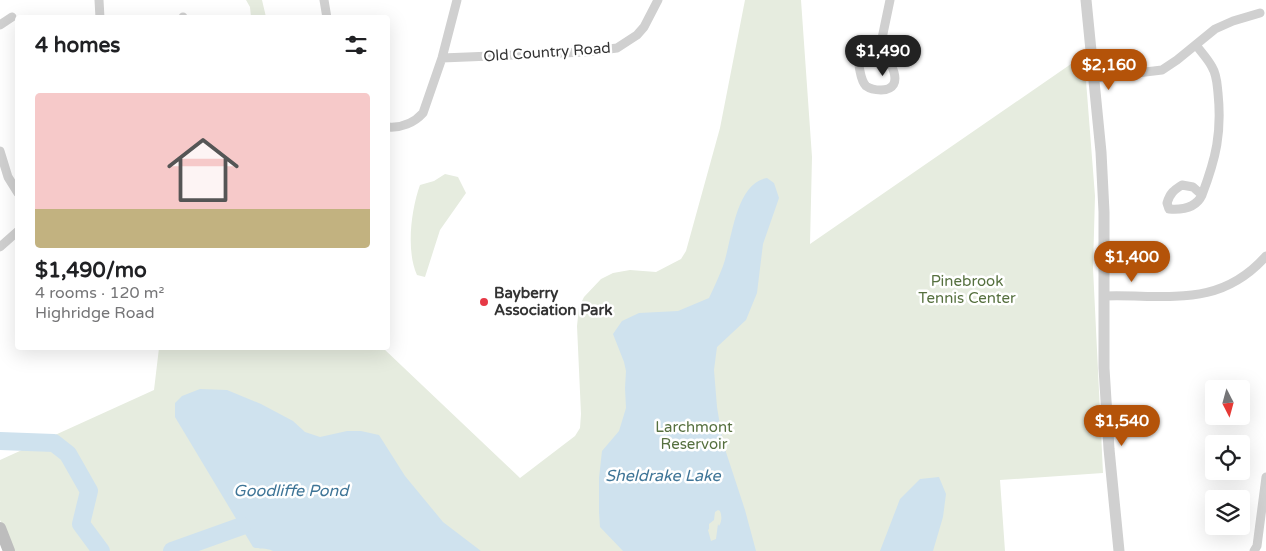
<!DOCTYPE html>
<meta charset="utf-8">
<style>
:root{--surface:#fff;--page:#f6f6f6;--text:#202124;--muted:#757577;--accent:#b45309}
body{margin:0;font-family:"Varela Round",sans-serif;background:var(--page);color:var(--text);height:100vh;display:flex;flex-direction:column;font-size:19px;white-space:nowrap}
*{box-sizing:border-box;margin:0}
p{font-size:16px;color:var(--muted)}
.icon{flex:none;width:28px;height:28px;fill:none;stroke:currentColor;stroke-width:2;stroke-linecap:round;stroke-linejoin:round}
.map{position:relative;flex:1;overflow:hidden}
.panel{position:absolute;left:15px;top:15px;width:375px;height:335px;display:flex;flex-direction:column;background:var(--surface);border-radius:5px;box-shadow:0 5px 20px #0002}
.panel>*{flex:none}
.needle{width:32px;rotate:174deg}
.tools{position:absolute;left:1205px;top:380px;display:grid;gap:10px}
.tools a{display:grid;place-items:center;width:45px;height:45px;border-radius:5px;background:var(--surface);box-shadow:0 5px 20px #0002;font-size:25px}
.price{position:absolute;translate:-50% -42px;padding:0 11px;border-radius:18px;background:var(--accent);color:#fff;font-size:16px;line-height:32px;filter:drop-shadow(0 1px 2px #0008)}
.price::after{content:'';position:absolute;left:50%;top:30px;width:15px;height:11px;margin-left:-8px;background:inherit;clip-path:polygon(0 0,100% 0,50% 100%)}
.price.selected{background:#222;color:#fff}
ul{padding:0;list-style:none}
li{display:grid;align-content:center;gap:10px;height:265px;padding:0 20px}
li span{display:grid;place-items:center;height:155px;border-radius:5px;color:#555}
li>.icon{margin-inline-start:auto}
span .icon{width:90px;height:90px;fill:#fffc;stroke-width:1}
li b{font-size:21px}
h2{display:flex;justify-content:space-between;align-items:center;height:60px;padding:0 20px;font-size:21px}
.map>svg:first-child{display:block}
</style>
<div class="map">
<svg width="1266" height="551" viewBox="0 0 1266 551">
<rect width="100%" height="100%" fill="#fff"/>
<!-- green -->
<path fill="#e6ecdf" d="M 246,0 L 262,0 L 266,17 L 251,17 L 250,7 Z
M 745,0 L 801,0 L 812,157 L 810,244 L 1084,55 L 1095,196 L 1093,268 L 1103,473 L 1000,480 L 1005,551 L 13,551 L 0,520 L 0,460 L 154,390 L 159,348 L 383,348 L 520,478 L 575,436 L 580,428 L 581,414 L 577,326 L 579,307 L 584,297 L 601,279 L 613,273 L 630,270 L 656,272 L 681,259 L 686,251 L 720,128 Z
M 445,174 L 458,177 L 466,193 L 440,230 L 425,277 L 417,275 C 406,251 411,210 420,185 L 434,181 Z"/>
<!-- water -->
<path fill="#cfe2ee" fill-rule="evenodd" d="M 767,178 L 774,183 L 779,198 L 763,244 L 757,293 L 746,320 L 717,347 L 714,370 L 717,407 L 723,443 L 745,510 L 756,551 L 623,551 L 600,527 L 599,512 L 599,478 L 602,451 L 619,431 L 626,408 L 625,388 L 626,371 L 624,362 L 613,334 L 622,321 L 639,313 L 678,311 L 709,298 C 714,287 719,277 723,266 C 732,241 735,183 767,178 ZM 718,510 L 720,511 C 722,516 722,521 719,526 L 718,524 L 716,539 L 711,541 L 708,530 L 709,529 L 709,524 L 714,520 L 715,512 Z
M 200,389 L 227,390 L 261,404 L 293,421 L 305,432 L 320,437 L 347,431 L 361,431 L 379,435 L 405,476 L 443,522 L 481,551 L 273,551 C 265,547 258,550 253,547 L 175,417 L 175,403 L 182,396 Z
M 939,477 L 946,494 L 943,517 L 933,551 L 880,551 L 900,499 L 920,479 Z"/>
<g fill="none" stroke-linecap="round" stroke-linejoin="round">
<!-- river -->
<path stroke="#cfe2ee" stroke-width="18" d="M 0,441 L 54,443 L 68,454 L 89,491 L 81,524 L 101,551
M 172,551 L 242,526"/>
<!-- minor -->
<path stroke="#d0d0d0" stroke-width="9" d="M 99,0 L 100,18
M 324,0 L 327,18
M 183,17 L 183,18
M 0,25 L 12,17
M 1196,45 C 1201,52 1208,59 1212,67 C 1217,75 1217,84 1218,93 C 1222,133 1216,158 1202,195
M 880,48 C 889,58 908,89 881,90 C 876,90 870,89 866,86 C 862,82 861,76 860,71 C 856,57 869,53 880,48 Z
M 880,48 L 890,0
M 442,58 L 586,52 L 617,48 L 637,35 L 644,27 L 658,0
M 1095,78 L 1162,70 L 1177,60 L 1215,29 L 1233,21 L 1260,13
M 388,127 C 401,128 414,123 423,113 L 442,58 L 457,0
M 0,151 L 8,177 L 18,193
M 1182,185 L 1193,187 L 1202,195 C 1196,208 1182,210 1169,209 L 1167,203 C 1170,193 1174,190 1182,185 Z
M 0,247 L 18,231
M 1104,296 C 1167,294 1219,309 1266,256
M 1254,551 L 1257,546 L 1266,477"/>
<!-- tertiary -->
<path stroke="#d0d0d0" stroke-width="11" d="M 1086,0 L 1101,152 L 1104,212 L 1104,368 L 1109,449 L 1119,551"/>
<!-- secondary -->
<path stroke="#bdbdbd" stroke-width="12" d="M 0,528 L 9,551"/>
</g>
<!-- markers -->
<circle fill="#e63946" stroke="#fff" stroke-width="2" cx="484" cy="302" r="5"/>
<g text-anchor="middle" dominant-baseline="central" stroke-width="5" stroke-linejoin="round" paint-order="stroke">
<!-- street labels -->
<g font-size="15" fill="#333" stroke="#fff">
<text transform="translate(547 52) rotate(-4)">Old Country Road</text>
</g>
<!-- park labels -->
<g font-size="15" fill="#56703f" stroke="#fff">
<text x="967" y="281">Pinebrook<tspan x="967" dy="17">Tennis Center</tspan></text>
<text x="694" y="427">Larchmont<tspan x="694" dy="17">Reservoir</tspan></text>
</g>
<!-- poi labels -->
<g font-size="15" font-weight="bold" fill="#333" stroke="#fff" text-anchor="start">
<text x="494" y="293">Bayberry<tspan x="494" dy="17">Association Park</tspan></text>
</g>
<!-- water labels -->
<g font-size="16" font-style="italic" fill="#3f7597" stroke="#fff">
<text x="663" y="476">Sheldrake Lake</text>
<text x="291" y="491">Goodliffe Pond</text>
</g>
</g>
</svg>
<div class="tools">
<a><svg class="needle" viewBox="-14 -14 28 28"><path d="M0-13l5 13h-10z" fill="#e53935"/><path d="M0 13l5-13h-10z" fill="#757577"/></svg></a>
<a><svg class="icon" aria-label="locate" viewBox="0 0 24 24"><circle cx="12" cy="12" r="6"/><path d="M12 2v4M12 18v4M2 12h4M18 12h4"/></svg></a>
<a><svg class="icon" aria-label="layers" viewBox="0 0 24 24"><path d="M12 4l9 5-9 5-9-5zM3 14l9 5 9-5"/></svg></a>
</div>
<b class="price selected" style="left:883px;top:77px">$1,490</b>
<b class="price" style="left:1109px;top:91px">$2,160</b>
<b class="price" style="left:1132px;top:283px">$1,400</b>
<b class="price" style="left:1122px;top:447px">$1,540</b>
<section class="panel">
<h2>4 homes<svg class="icon" aria-label="filters" viewBox="0 0 24 24"><path d="M4 7h16M4 17h16"/><circle cx="9" cy="7" r="2"/><circle cx="15" cy="17" r="2"/></svg></h2>
<ul>
<li><span style="background:linear-gradient(#f6c9c9 75%,#c2b280 0)"><svg class="icon" aria-label="home" viewBox="0 0 24 24"><path d="M3 11l9-7 9 7M6 9v11h12V9"/></svg></span><div><b>$1,490/mo</b><p>4 rooms · 120 m²</p><p>Highridge Road</p></div></li>
</ul>
</section>
</div>
